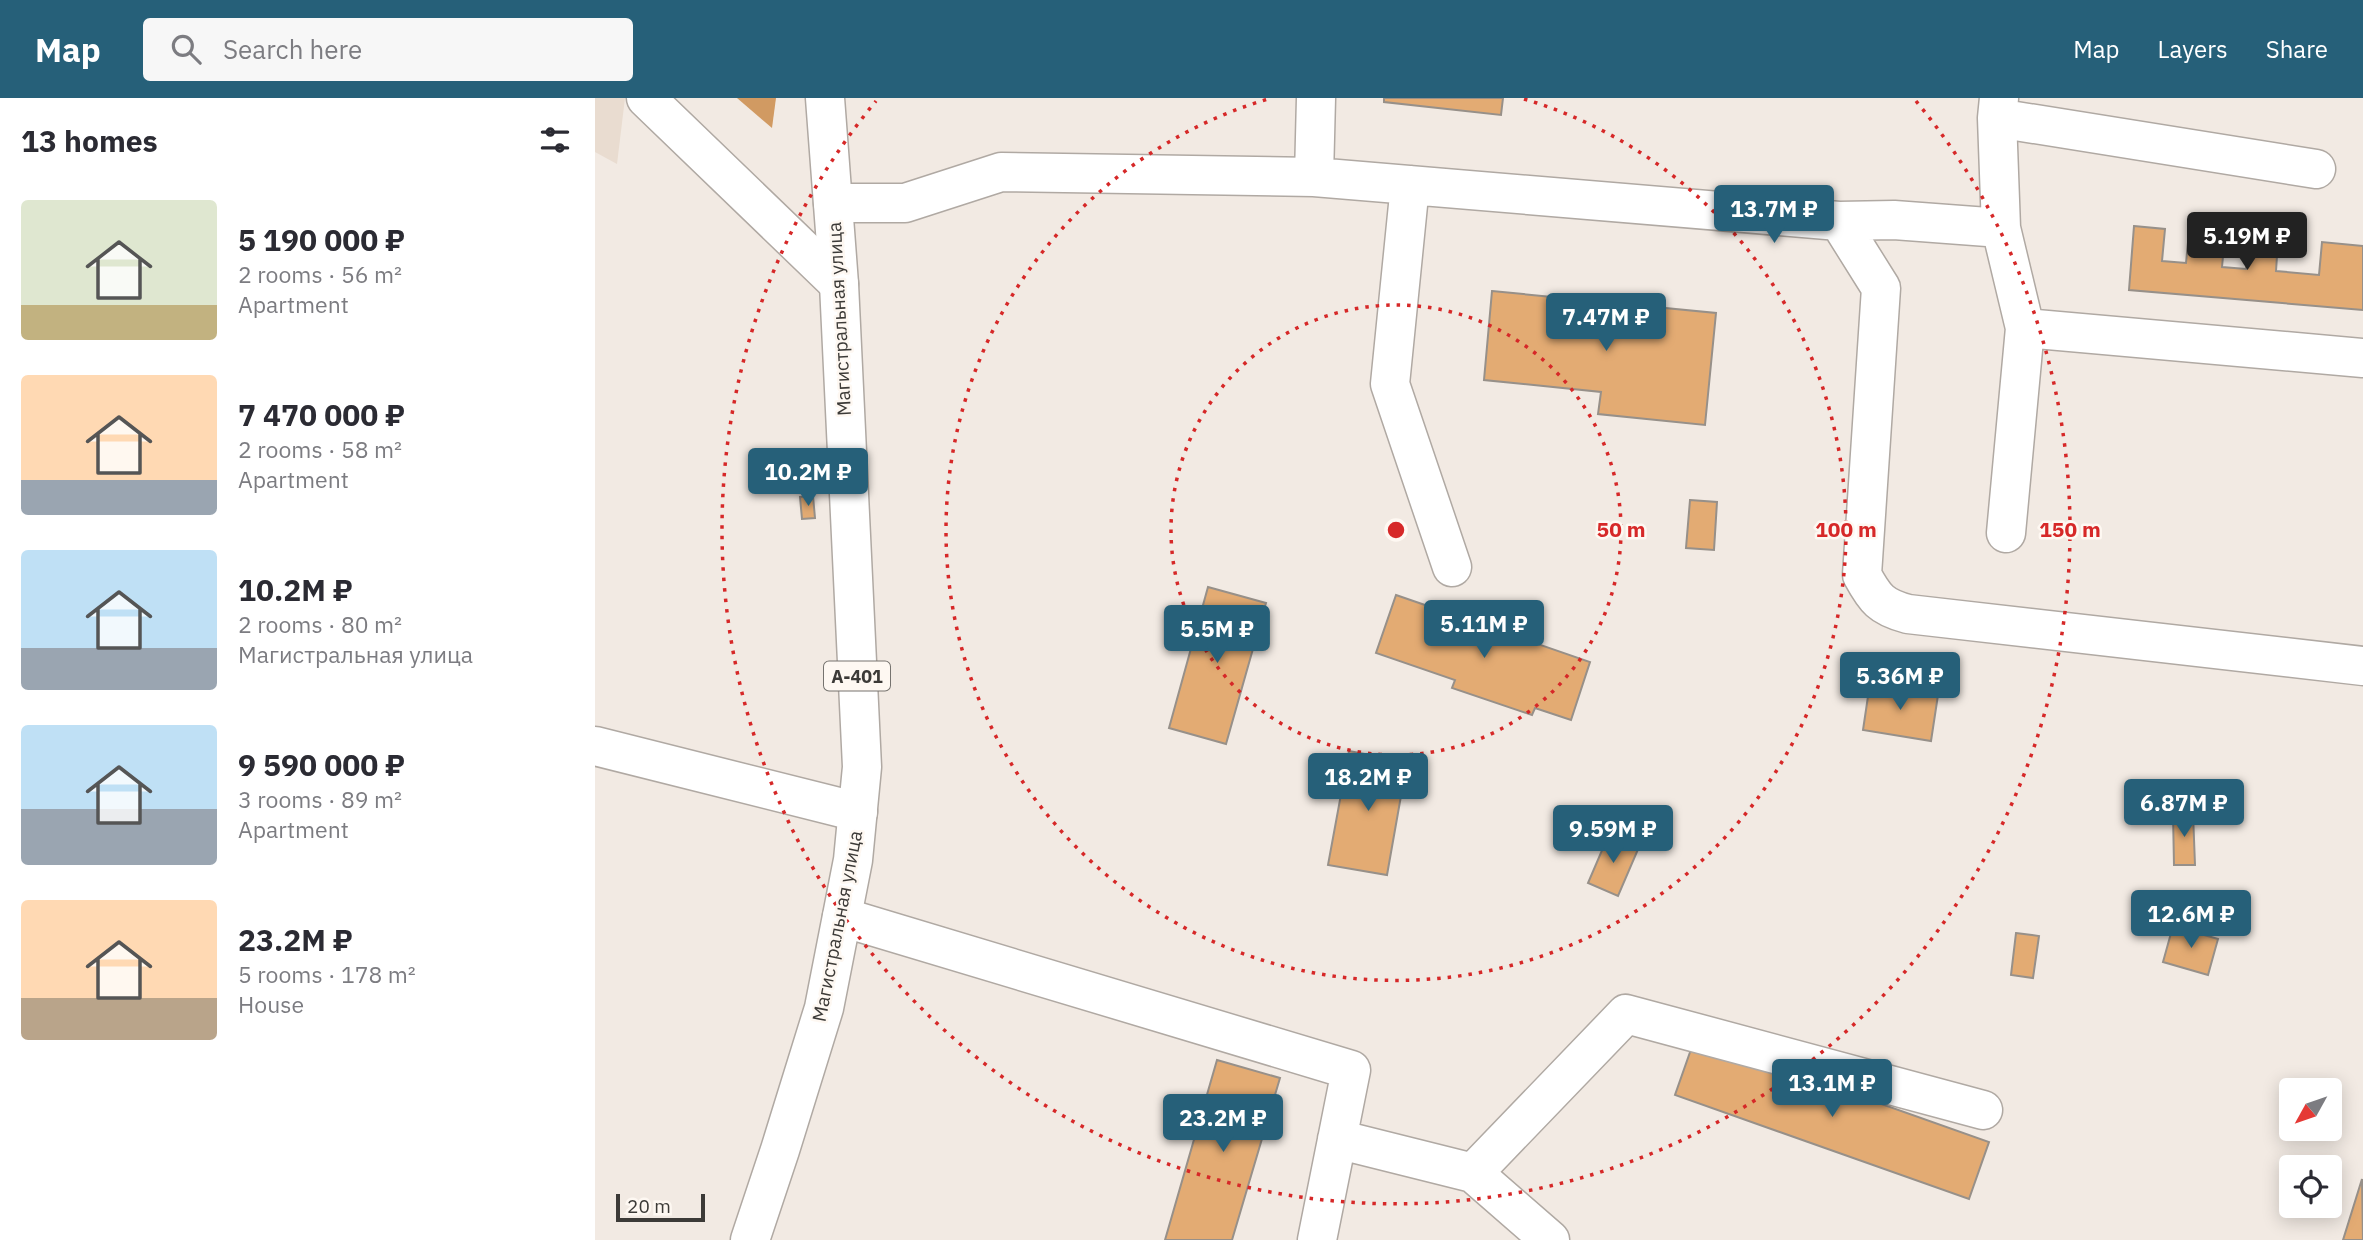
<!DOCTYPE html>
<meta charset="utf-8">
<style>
:root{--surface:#fff;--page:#f7f7f7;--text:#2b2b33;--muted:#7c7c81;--accent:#266079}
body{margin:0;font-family:"IBM Plex Sans",sans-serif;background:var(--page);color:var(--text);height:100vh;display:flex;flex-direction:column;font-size:26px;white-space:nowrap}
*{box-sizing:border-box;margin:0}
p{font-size:23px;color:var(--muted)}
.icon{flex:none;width:38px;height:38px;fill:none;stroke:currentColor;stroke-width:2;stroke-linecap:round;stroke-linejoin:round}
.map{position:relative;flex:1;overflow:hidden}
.side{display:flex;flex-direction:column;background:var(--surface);width:595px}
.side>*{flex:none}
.needle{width:46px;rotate:230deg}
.buttons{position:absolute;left:1684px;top:980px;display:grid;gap:14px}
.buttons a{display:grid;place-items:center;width:63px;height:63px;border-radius:7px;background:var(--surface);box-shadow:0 4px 18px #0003;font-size:35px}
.scale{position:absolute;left:21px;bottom:18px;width:89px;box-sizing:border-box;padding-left:7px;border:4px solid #3c3a37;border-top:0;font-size:19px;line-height:24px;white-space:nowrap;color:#3c3a37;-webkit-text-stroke:5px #fef8f2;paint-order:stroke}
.price{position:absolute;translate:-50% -60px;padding:0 16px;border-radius:7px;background:var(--accent);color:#fff;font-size:23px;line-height:46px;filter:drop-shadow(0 2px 4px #0008)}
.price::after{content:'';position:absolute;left:50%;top:42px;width:21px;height:16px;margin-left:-10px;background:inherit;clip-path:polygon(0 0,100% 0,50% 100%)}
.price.current{background:#222;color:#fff}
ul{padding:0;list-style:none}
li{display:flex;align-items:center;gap:21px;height:175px;padding:0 21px}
li span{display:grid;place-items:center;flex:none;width:196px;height:140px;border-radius:7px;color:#555}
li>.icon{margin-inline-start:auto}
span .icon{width:84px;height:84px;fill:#fffc;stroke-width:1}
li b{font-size:30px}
h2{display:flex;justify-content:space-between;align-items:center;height:84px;padding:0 21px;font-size:30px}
header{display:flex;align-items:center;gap:42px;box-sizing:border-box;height:98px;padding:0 35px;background:var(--accent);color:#fff}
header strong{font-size:33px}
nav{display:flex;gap:38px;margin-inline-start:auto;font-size:24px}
.search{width:490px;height:63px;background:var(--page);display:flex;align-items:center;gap:18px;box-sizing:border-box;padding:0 24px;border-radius:7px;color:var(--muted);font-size:26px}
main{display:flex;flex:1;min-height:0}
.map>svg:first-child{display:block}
</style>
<header>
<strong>Map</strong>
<div class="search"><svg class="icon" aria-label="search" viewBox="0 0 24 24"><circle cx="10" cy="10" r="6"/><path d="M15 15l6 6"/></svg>Search here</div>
<nav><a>Map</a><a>Layers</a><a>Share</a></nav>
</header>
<main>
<section class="side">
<h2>13 homes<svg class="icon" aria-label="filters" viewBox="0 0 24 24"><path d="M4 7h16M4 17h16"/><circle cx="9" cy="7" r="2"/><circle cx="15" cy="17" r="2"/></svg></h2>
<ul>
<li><span style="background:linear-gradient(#dfe7d0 75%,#c2b280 0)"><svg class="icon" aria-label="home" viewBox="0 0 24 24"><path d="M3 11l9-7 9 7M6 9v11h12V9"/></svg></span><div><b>5 190 000 ₽</b><p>2 rooms · 56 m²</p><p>Apartment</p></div></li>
<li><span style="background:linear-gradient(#ffd9b3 75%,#9aa5b1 0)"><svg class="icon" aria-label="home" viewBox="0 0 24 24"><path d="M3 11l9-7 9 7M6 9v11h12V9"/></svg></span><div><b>7 470 000 ₽</b><p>2 rooms · 58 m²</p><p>Apartment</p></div></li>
<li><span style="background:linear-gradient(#bfe0f5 70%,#9aa5b1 0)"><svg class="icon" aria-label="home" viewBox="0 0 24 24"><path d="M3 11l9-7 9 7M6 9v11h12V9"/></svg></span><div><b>10.2M ₽</b><p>2 rooms · 80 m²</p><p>Магистральная улица</p></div></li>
<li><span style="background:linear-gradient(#bfe0f5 60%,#9aa5b1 0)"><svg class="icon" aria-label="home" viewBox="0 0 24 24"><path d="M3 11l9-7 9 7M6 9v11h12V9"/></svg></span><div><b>9 590 000 ₽</b><p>3 rooms · 89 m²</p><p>Apartment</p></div></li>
<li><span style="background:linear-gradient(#ffd9b3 70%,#b9a48a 0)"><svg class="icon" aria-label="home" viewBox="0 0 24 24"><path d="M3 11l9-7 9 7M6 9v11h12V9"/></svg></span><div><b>23.2M ₽</b><p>5 rooms · 178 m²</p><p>House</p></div></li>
</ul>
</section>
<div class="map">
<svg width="1768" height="1142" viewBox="0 0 1768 1142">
<rect width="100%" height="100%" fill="#f2eae3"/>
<!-- built -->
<path fill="#e9dcd0" d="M 0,0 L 30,0 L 22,66 L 0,54 Z"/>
<!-- forest -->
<path fill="#d19a62" d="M 142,0 L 181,0 L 177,30 Z"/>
<!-- building -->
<path fill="#e3ab73" stroke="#979089" stroke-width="2" d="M 789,0 L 908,0 L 906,17 L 789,4 Z
M 1539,128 L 1570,131 L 1567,163 L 1591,165 L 1594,134 L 1630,137 L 1627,169 L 1651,171 L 1654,140 L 1683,143 L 1681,173 L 1724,177 L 1727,144 L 1768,148 L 1768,212 L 1534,192 Z
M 897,193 L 1121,215 L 1110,327 L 1003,316 L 1006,294 L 889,282 Z
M 218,398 L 220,420 L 207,421 L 205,399 Z
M 1095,402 L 1122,404 L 1119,452 L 1091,450 Z
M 613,489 L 671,505 L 631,646 L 574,630 Z
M 801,497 L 995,564 L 976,622 L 940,610 L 937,617 L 857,590 L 860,582 L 781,555 Z
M 1275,585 L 1343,597 L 1336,643 L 1268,632 Z
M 754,653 L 812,664 L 792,777 L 733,767 Z
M 1598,715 L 1600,767 L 1579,767 L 1578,716 Z
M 1014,736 L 1044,749 L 1023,798 L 993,785 Z
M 1578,828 L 1623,841 L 1613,877 L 1568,864 Z
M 1421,835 L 1444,838 L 1438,880 L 1416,877 Z
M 1100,940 L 1394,1044 L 1374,1101 L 1080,997 Z
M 622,962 L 685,980 L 637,1142 L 570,1142 Z
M 1767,1081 L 1768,1142 L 1748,1142 Z"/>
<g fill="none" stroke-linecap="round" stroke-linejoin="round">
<defs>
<path id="minor" d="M 51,0 L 244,186
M 1402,20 L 1721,71
M 719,79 L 721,0
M 815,87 L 795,286 L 857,469
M 238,105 L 310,105 L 406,74 L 719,79 L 1244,123 L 1286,190 L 1267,477 C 1280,501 1286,509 1313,516 L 1768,568
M 1244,123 L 1299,122 L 1406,130 L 1402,20 L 1404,0
M 1406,130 L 1430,230 L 1411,435
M 1430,230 L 1768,260
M 0,648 L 263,714
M 247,819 L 756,972 L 722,1142
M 742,1041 L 878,1075 L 1031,916 L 1388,1012
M 878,1075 L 955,1142"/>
<path id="major" d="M 155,1142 L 185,1052 L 229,910 L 258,762 L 267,669 L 244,186 L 230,0"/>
</defs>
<!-- minor casing -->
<use href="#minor" stroke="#b0a9a3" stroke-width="41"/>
<!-- major casing -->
<use href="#major" stroke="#b0a9a3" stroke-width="41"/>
<!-- minor -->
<use href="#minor" stroke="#fff" stroke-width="38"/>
<!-- major -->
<use href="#major" stroke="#fff" stroke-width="38"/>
</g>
<!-- distance rings -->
<g fill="none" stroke="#d62828" stroke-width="3.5" stroke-dasharray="3.5 7">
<circle cx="801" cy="432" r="225"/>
<path d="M929 1A450 450 0 1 1 673 1"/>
<path d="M1321 3A674 674 0 1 1 281 3"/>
</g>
<g text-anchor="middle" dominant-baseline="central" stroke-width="5" stroke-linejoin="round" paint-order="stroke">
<!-- shield labels -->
<rect fill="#fef8f2" stroke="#76736f" stroke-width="2" x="229" y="563.5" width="66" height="29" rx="5"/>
<g font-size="18" font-weight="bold" fill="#3c3a37">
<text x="262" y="578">А-401</text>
</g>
<!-- street labels -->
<g font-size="19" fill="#3c3a37" stroke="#fef8f2">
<text transform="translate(244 221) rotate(-93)">Магистральная улица</text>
<text transform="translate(242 828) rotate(-79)">Магистральная улица</text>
</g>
</g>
<circle cx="801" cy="432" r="10" fill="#d62828" stroke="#fef8f2" stroke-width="3.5"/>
<g font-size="21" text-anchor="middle" font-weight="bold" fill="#d62828" stroke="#fef8f2" stroke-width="5" stroke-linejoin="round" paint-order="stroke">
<text x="1026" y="439">50 m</text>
<text x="1251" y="439">100 m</text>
<text x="1475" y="439">150 m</text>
</g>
</svg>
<div class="buttons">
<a><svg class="needle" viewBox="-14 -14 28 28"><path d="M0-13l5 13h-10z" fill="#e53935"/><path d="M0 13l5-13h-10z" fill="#7c7c81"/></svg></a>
<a><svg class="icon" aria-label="locate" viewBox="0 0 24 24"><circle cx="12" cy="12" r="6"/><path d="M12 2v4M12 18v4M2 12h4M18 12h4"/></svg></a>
</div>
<div class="scale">20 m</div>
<b class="price" style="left:1179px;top:147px">13.7M ₽</b>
<b class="price current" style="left:1652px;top:174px">5.19M ₽</b>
<b class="price" style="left:1011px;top:255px">7.47M ₽</b>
<b class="price" style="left:213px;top:410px">10.2M ₽</b>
<b class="price" style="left:889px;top:562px">5.11M ₽</b>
<b class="price" style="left:622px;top:567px">5.5M ₽</b>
<b class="price" style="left:1305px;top:614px">5.36M ₽</b>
<b class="price" style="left:773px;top:715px">18.2M ₽</b>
<b class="price" style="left:1589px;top:741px">6.87M ₽</b>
<b class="price" style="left:1018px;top:767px">9.59M ₽</b>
<b class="price" style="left:1596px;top:852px">12.6M ₽</b>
<b class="price" style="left:1237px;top:1021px">13.1M ₽</b>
<b class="price" style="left:628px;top:1056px">23.2M ₽</b>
</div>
</main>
